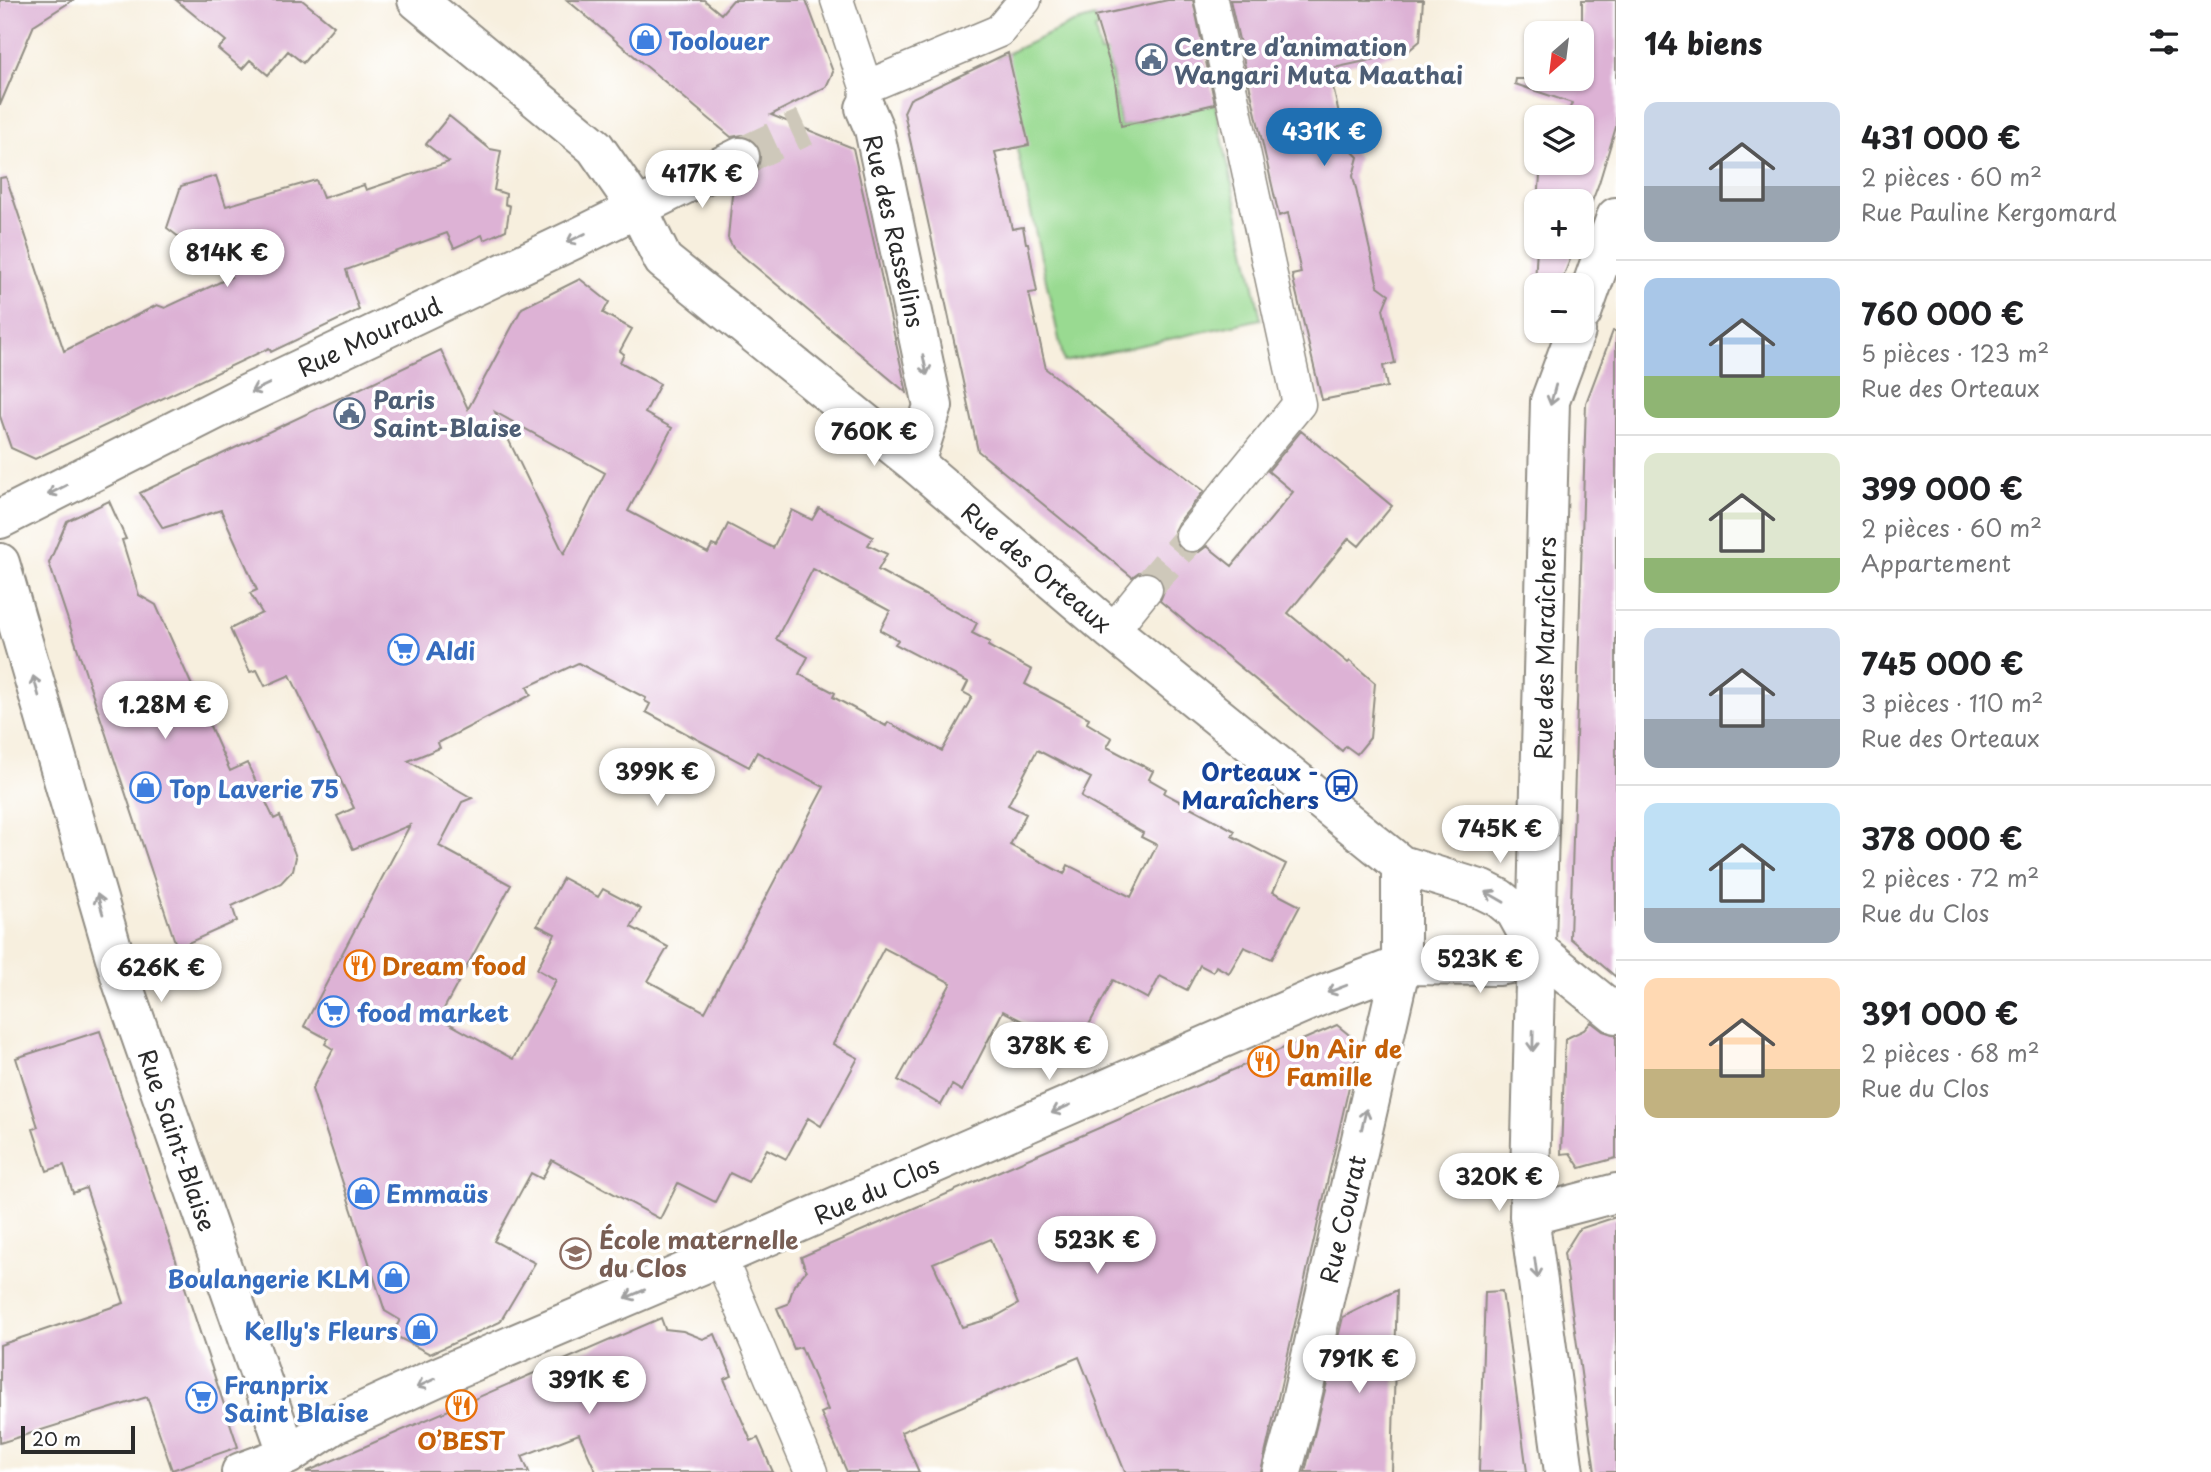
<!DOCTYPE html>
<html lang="fr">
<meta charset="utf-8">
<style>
:root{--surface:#fff;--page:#f6f6f6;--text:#202124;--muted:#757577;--line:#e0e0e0;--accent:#1f6fb2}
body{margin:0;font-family:"Playpen Sans",sans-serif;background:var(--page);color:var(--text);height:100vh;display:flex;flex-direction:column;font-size:26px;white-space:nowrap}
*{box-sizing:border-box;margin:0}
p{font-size:23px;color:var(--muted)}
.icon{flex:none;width:38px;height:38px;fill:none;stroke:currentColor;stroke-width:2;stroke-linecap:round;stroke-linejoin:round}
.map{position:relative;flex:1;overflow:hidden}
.sheet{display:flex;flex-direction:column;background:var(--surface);width:595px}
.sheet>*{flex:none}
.needle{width:46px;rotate:208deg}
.fabs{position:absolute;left:1524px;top:21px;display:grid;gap:14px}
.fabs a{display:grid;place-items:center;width:70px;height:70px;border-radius:14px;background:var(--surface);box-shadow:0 2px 5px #0004;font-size:35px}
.scale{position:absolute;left:21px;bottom:18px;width:114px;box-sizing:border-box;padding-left:7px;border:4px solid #2b2b2b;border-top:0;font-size:19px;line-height:24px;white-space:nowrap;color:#2b2b2b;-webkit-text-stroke:5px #fff;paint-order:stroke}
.price{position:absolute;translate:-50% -60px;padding:0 16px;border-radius:24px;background:#fff;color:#222;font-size:23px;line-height:46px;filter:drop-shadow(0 2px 4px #0008)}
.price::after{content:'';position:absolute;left:50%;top:42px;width:21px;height:16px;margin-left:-10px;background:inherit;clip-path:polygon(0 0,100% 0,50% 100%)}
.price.selected{background:var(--accent);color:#fff}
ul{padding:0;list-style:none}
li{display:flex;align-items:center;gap:21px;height:175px;padding:0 28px}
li+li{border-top:2px solid var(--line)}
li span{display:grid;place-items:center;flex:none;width:196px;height:140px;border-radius:14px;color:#555}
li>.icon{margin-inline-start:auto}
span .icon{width:84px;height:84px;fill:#fffc;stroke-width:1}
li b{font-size:30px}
h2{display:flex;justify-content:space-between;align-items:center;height:84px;padding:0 28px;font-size:30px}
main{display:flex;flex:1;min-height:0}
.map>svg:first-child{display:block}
</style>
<main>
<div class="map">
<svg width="1616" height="1472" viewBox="0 0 1616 1472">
<rect width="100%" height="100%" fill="#fff"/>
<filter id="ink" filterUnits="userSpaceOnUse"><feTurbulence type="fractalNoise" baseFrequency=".0143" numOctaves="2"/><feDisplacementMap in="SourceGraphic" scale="14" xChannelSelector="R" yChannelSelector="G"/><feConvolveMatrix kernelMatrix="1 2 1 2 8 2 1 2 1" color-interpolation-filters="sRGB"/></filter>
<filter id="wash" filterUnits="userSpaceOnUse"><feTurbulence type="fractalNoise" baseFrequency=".00686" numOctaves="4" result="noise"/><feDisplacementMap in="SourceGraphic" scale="28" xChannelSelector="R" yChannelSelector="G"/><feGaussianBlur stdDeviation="1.57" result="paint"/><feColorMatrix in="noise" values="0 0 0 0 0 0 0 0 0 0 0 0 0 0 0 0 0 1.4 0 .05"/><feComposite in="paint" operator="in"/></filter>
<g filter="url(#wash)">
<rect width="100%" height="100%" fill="#f7efde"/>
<!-- green -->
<path fill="#99da91" stroke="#62825e" stroke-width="2" d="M 1095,17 L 1100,27 L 1095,29 L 1100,53 L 1108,52 L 1121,126 L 1215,104 L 1261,319 L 1064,362 L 997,58 L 1073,23 Z"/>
<g id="blocks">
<!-- building -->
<path fill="#ddb2d5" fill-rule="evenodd" d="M 0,0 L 73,0 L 34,25 L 0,105 Z
M 176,0 L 302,0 L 334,26 L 303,63 L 288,51 L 268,75 L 250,60 L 242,69 L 218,49 L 226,41 Z
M 567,0 L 704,0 L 721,14 L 733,0 L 806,0 L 833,72 L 826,87 L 771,115 L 853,148 L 907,393 L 733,248 L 728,238 L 732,195 L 744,179 L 759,168 L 762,158 L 759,147 L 751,138 L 742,135 L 731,137 Z
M 1168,0 L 1193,0 L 1215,104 L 1121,126 L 1115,81 L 1095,16 Z
M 1230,0 L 1423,0 L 1420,41 L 1407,52 L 1329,69 L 1346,145 L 1358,157 L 1353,176 L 1378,286 L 1389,294 L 1383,309 L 1395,363 L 1383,366 L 1387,387 L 1322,400 L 1292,275 L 1301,273 L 1288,213 L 1279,216 Z
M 1582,0 L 1616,0 L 1616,127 L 1599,183 L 1582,228 L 1582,201 L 1538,201 L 1541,163 L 1582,163 L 1582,117 L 1566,117 L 1572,103 L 1515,84 L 1516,79 L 1582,79 Z
M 1008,53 L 1029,145 L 995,152 L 1012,229 L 1023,227 L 1026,243 L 1028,243 L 1037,292 L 1029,293 L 1046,369 L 1204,491 L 1178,523 L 1174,531 L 1175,541 L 1180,549 L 1190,553 L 1199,552 L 1207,546 L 1232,566 L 1293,492 L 1268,471 L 1301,431 L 1392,506 L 1359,546 L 1349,538 L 1288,613 L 1348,663 L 1350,661 L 1375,683 L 1370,738 L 1357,754 L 1346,746 L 1342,751 L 1160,601 L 1164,591 L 1163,582 L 1158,575 L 1148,571 L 1139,572 L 1132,577 L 978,451 L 904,112 L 910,99 Z
M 449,116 L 490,149 L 501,151 L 494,190 L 506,194 L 505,204 L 510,206 L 506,230 L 484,240 L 482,235 L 454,248 L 447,233 L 346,270 L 359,310 L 271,352 L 269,348 L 35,459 L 11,448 L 0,416 L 0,178 L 6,177 L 64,351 L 157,305 L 165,308 L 231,277 L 167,228 L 181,186 L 216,176 L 226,206 L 316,180 L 323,198 L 364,185 L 366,190 L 449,162 L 426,144 Z
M 1537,247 L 1575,247 L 1560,285 L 1536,285 L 1536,331 L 1542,331 L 1539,340 L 1532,338 Z
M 580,279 L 609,302 L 603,313 L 632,329 L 620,351 L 624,354 L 620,362 L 660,384 L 645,413 L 672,428 L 628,511 L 708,553 L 712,545 L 717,547 L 728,524 L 773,548 L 792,510 L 812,520 L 819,508 L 873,537 L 868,545 L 887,554 L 878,570 L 977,623 L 972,633 L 990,642 L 988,646 L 1032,670 L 1025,684 L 1089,718 L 1087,723 L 1112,738 L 1107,747 L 1153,771 L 1149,779 L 1166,789 L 1164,793 L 1235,831 L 1232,836 L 1286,864 L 1273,892 L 1300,906 L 1272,959 L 1244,947 L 1229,973 L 1216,966 L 1213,972 L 1200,965 L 1187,990 L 1160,976 L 1148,999 L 1113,980 L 1076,1049 L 1003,1011 L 962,1091 L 952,1085 L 941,1105 L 898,1080 L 951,983 L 884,948 L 833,1044 L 858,1058 L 821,1126 L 808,1118 L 786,1159 L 767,1149 L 748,1182 L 730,1173 L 715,1202 L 678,1183 L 660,1219 L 552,1160 L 542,1179 L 531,1173 L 494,1241 L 535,1263 L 500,1322 L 430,1354 L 392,1334 L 400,1320 L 385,1311 L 312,1089 L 333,1049 L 325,1044 L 328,1039 L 304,1026 L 410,825 L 353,849 L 337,816 L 354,808 L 290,675 L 265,686 L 257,670 L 250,672 L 230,629 L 262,613 L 250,593 L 257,590 L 221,510 L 163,528 L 140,493 L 441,350 L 468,409 L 522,308 ZM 495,412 L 605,473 L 564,554 ZM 813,569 L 890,611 L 880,630 L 898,640 L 895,644 L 968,682 L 963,692 L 972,697 L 942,751 L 888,722 L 886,726 L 833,697 L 835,693 L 799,674 L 808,657 L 776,639 ZM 578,663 L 646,698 L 645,701 L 650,704 L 646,712 L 749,767 L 757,752 L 824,787 L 705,1012 L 648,981 L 668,947 L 631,927 L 641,909 L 603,889 L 598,897 L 563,878 L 537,925 L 555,934 L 537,969 L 556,980 L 513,1059 L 443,1020 L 444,1018 L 440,1016 L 511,885 L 439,846 L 462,802 L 472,798 L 408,761 L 440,748 L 438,743 L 531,695 L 527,687 ZM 1037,750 L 1091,778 L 1081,797 L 1143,833 L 1141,837 L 1157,845 L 1131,897 L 1068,865 L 1064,874 L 1010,845 L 1026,814 L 1008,805 Z
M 1613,331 L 1616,331 L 1616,977 L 1570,938 L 1586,403 Z
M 109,501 L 126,539 L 122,540 L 139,595 L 156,605 L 230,771 L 247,763 L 274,819 L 280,816 L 296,857 L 293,870 L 281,883 L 232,906 L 237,921 L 177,948 L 49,563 L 67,521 Z
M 1591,1022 L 1603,1031 L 1616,1035 L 1616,1158 L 1580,1168 L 1570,1153 L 1561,1154 L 1565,1039 L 1584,1030 Z
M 1337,1025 L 1359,1043 L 1261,1472 L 1125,1472 L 1079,1357 L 901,1432 L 919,1472 L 847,1472 L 821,1413 L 828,1410 L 801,1347 L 794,1349 L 777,1308 L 788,1304 L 794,1285 L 806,1271 L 801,1257 ZM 991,1239 L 1018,1304 L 993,1318 L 962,1327 L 933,1263 Z
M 100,1031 L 238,1447 L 172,1470 L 147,1397 L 0,1443 L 0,1345 L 124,1303 L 86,1188 L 73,1193 L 64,1165 L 47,1171 L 33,1129 L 38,1127 L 16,1058 Z
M 1616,1217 L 1616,1472 L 1595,1472 L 1564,1253 L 1579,1229 Z
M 1397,1290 L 1392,1472 L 1305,1472 L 1343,1317 Z
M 1502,1291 L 1519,1413 L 1527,1472 L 1479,1472 L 1485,1292 Z
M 661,1318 L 665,1329 L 683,1331 L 703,1339 L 715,1334 L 732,1376 L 724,1379 L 751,1441 L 758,1438 L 773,1472 L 596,1472 L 579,1434 L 522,1456 L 529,1472 L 306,1472 Z"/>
</g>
</g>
<g filter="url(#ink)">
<use href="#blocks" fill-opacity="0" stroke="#918d84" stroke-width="2"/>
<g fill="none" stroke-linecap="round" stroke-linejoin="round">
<!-- pedestrian-tunnel -->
<path stroke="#cec8ba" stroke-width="32" stroke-dasharray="32 16" stroke-linecap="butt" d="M 1146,589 L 1192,535"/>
<!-- minor-tunnel -->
<path stroke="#cec8ba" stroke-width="38" stroke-dasharray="38 19" stroke-linecap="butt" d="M 740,157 L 805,127"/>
<defs>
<path id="pedestrian" d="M 837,0 L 866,87 L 865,107
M 866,87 L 999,31 L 1025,0
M 1192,535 L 1299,404 L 1211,0
M 1112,631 L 1146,589
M 720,1257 L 811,1472"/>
<path id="minor" d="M 417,0 L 595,147 L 638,209 L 663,260 L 915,463 L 1112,631 L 1401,865 L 1483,890 L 1499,898 L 1515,911 L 1536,949 L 1616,1014
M 865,108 L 874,129 L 933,406 L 915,463
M 1582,313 L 1616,217
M 0,519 L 241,397 L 579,237 L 740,157
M 0,563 L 123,985 L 288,1455
M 1529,1216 L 1616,1193
M 241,1472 L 288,1455 L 335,1424 L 442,1375 L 720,1257 L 1322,995 L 1401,965 L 1498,966 L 1514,963 L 1536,949
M 1282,1472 L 1296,1422 L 1401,965 L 1401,865
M 1564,1472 L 1529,1216 L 1550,401 L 1576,331"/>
</defs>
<!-- pedestrian casing -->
<use href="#pedestrian" stroke="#918d84" stroke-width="35"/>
<!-- minor casing -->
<use href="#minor" stroke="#918d84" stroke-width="42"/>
<!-- pedestrian -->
<use href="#pedestrian" stroke="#fff" stroke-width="32"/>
<!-- minor -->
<use href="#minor" stroke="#fff" stroke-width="38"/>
</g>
<!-- one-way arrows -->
<defs><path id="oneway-shaft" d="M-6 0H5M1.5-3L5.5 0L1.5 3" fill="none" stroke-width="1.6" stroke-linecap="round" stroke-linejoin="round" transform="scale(1.75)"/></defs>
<g stroke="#a0a0a0">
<use href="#oneway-shaft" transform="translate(576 238) rotate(154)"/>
<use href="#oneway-shaft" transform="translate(925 365) rotate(78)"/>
<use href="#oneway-shaft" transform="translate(260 388) rotate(155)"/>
<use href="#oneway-shaft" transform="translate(1553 395) rotate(105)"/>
<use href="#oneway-shaft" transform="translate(57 490) rotate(153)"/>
<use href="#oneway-shaft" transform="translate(36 686) rotate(-106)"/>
<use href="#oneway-shaft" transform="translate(1495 897) rotate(-150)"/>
<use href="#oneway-shaft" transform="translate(100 904) rotate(-106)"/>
<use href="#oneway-shaft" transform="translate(1337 989) rotate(159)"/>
<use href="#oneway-shaft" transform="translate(1533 1041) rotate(91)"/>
<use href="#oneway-shaft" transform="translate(1061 1109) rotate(156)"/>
<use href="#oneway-shaft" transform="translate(1364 1119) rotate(-77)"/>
<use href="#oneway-shaft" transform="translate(1536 1268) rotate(82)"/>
<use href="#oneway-shaft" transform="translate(635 1294) rotate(157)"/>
<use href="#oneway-shaft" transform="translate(426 1383) rotate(155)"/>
</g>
</g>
<!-- icons -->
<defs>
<symbol id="shop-ring" viewBox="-11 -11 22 22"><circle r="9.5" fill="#fff" stroke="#3f7fe0" stroke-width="1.5"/><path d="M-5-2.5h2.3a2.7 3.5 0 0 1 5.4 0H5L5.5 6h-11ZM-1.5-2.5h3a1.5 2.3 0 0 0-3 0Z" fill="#3f7fe0"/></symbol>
<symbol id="civic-ring" viewBox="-11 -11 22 22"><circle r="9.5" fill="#fff" stroke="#5c6f8a" stroke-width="1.5"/><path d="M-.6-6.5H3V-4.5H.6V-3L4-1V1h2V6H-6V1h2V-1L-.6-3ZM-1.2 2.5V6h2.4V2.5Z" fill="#5c6f8a"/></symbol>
<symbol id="supermarket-ring" viewBox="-11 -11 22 22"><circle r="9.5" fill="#fff" stroke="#3f7fe0" stroke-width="1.5"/><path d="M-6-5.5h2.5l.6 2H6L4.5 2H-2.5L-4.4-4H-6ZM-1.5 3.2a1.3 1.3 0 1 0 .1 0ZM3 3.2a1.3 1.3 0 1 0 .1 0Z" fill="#3f7fe0"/></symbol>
<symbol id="bus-ring" viewBox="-11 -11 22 22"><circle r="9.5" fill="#fff" stroke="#1a4fb4" stroke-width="1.5"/><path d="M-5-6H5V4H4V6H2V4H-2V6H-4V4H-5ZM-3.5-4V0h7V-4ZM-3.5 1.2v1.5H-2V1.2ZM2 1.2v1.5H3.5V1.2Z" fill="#1a4fb4"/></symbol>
<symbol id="restaurant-ring" viewBox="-11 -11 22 22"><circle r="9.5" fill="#fff" stroke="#e8710a" stroke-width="1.5"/><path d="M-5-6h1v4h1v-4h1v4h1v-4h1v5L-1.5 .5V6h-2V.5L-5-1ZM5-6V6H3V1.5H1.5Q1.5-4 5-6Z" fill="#e8710a"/></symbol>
<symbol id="school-ring" viewBox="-11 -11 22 22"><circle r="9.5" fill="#fff" stroke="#8d6e63" stroke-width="1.5"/><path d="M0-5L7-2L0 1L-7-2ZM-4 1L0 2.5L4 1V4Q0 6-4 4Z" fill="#8d6e63"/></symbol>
</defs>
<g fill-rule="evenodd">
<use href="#shop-ring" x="628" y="22" width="35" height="35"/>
<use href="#civic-ring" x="1134" y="42" width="35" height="35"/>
<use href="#civic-ring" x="332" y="396" width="35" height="35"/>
<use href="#supermarket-ring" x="386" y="632" width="35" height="35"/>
<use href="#bus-ring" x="1324" y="768" width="35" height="35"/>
<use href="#shop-ring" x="128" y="770" width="35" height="35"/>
<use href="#restaurant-ring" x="342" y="948" width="35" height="35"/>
<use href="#supermarket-ring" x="316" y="994" width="35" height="35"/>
<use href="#restaurant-ring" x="1246" y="1044" width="35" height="35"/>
<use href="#shop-ring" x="346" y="1176" width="35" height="35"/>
<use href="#school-ring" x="558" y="1236" width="35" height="35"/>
<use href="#shop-ring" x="376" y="1260" width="35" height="35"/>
<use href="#shop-ring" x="404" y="1312" width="35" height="35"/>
<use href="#supermarket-ring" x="184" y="1380" width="35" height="35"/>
<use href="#restaurant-ring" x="444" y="1388" width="35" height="35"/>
</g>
<g text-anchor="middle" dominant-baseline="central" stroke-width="7" stroke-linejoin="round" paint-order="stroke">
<!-- shop labels -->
<g font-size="24" font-weight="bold" fill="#366cbe" stroke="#fff" text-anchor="start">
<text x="668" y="40">Toolouer</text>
<text x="426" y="650">Aldi</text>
<text x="169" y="788">Top Laverie 75</text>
<text x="357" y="1012">food market</text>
<text x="386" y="1193">Emmaüs</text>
<text x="370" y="1278" text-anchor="end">Boulangerie KLM</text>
<text x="398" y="1330" text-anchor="end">Kelly's Fleurs</text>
<text x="224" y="1384">Franprix<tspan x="224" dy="28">Saint Blaise</tspan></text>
</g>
<!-- service labels -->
<g font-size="24" font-weight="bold" fill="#4e5e75" stroke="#fff" text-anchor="start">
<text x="1174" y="46">Centre d’animation<tspan x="1174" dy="28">Wangari Muta Maathai</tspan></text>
<text x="373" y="399">Paris<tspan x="373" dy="28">Saint-Blaise</tspan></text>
</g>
<!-- street labels -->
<g font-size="24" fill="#2b2b2b" stroke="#fff">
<text transform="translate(895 231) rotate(77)">Rue des Rasselins</text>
<text transform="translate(369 336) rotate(-25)">Rue Mouraud</text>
<text transform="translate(1037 567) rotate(40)">Rue des Orteaux</text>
<text transform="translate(1544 648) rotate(-89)">Rue des Maraîchers</text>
<text transform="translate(178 1140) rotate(71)">Rue Saint-Blaise</text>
<text transform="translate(876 1189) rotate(-24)">Rue du Clos</text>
<text transform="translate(1342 1219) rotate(-77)">Rue Courat</text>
</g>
<!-- transit labels -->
<g font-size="24" font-weight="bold" fill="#164399" stroke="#fff" text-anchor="end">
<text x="1319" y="771">Orteaux -<tspan x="1319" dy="28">Maraîchers</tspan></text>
</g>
<!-- food labels -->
<g font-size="24" font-weight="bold" fill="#c56008" stroke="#fff" text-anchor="start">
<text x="382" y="965">Dream food</text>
<text x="1286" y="1048">Un Air de<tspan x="1286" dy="28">Famille</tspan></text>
<text x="461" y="1440" text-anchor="middle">O’BEST</text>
</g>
<!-- education labels -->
<g font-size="24" font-weight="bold" fill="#785e54" stroke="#fff" text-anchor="start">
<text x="599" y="1239">École maternelle<tspan x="599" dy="28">du Clos</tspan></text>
</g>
</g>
</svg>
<div class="fabs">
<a><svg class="needle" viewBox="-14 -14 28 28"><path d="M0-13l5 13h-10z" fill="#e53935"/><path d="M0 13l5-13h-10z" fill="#757577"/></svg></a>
<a><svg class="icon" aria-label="layers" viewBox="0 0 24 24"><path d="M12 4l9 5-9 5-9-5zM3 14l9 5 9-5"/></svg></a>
<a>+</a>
<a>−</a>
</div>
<div class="scale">20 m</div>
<b class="price selected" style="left:1324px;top:168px">431K €</b>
<b class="price" style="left:702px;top:210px">417K €</b>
<b class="price" style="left:227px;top:289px">814K €</b>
<b class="price" style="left:874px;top:468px">760K €</b>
<b class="price" style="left:165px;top:741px">1.28M €</b>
<b class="price" style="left:657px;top:808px">399K €</b>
<b class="price" style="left:1500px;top:865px">745K €</b>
<b class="price" style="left:1480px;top:995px">523K €</b>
<b class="price" style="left:161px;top:1004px">626K €</b>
<b class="price" style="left:1049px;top:1082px">378K €</b>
<b class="price" style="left:1499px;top:1213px">320K €</b>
<b class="price" style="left:1097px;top:1276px">523K €</b>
<b class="price" style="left:1359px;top:1395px">791K €</b>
<b class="price" style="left:589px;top:1416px">391K €</b>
</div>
<section class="sheet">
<h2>14 biens<svg class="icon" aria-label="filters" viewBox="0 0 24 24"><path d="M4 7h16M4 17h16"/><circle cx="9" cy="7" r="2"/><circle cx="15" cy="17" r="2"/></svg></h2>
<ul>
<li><span style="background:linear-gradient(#c9d6e8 60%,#9aa5b1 0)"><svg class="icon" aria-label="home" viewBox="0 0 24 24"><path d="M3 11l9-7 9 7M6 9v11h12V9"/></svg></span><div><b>431 000 €</b><p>2 pièces · 60 m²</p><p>Rue Pauline Kergomard</p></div></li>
<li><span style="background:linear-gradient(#a9c7e8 70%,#8fb573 0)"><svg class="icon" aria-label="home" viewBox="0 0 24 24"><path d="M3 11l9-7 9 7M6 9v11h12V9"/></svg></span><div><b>760 000 €</b><p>5 pièces · 123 m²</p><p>Rue des Orteaux</p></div></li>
<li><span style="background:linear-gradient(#dfe7d0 75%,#8fb573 0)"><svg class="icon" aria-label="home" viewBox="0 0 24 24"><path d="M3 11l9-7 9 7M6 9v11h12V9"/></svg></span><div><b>399 000 €</b><p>2 pièces · 60 m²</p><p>Appartement</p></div></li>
<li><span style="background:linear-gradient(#c9d6e8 65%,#9aa5b1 0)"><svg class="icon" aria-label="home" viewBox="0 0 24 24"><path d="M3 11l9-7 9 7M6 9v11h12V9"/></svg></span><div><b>745 000 €</b><p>3 pièces · 110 m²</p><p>Rue des Orteaux</p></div></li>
<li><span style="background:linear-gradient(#bfe0f5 75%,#9aa5b1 0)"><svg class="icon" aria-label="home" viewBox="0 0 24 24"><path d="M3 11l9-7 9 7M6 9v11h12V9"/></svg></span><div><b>378 000 €</b><p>2 pièces · 72 m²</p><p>Rue du Clos</p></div></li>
<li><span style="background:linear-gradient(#ffd9b3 65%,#c2b280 0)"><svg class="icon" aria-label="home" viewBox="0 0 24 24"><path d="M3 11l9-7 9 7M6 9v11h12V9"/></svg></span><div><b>391 000 €</b><p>2 pièces · 68 m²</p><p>Rue du Clos</p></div></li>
</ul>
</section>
</main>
